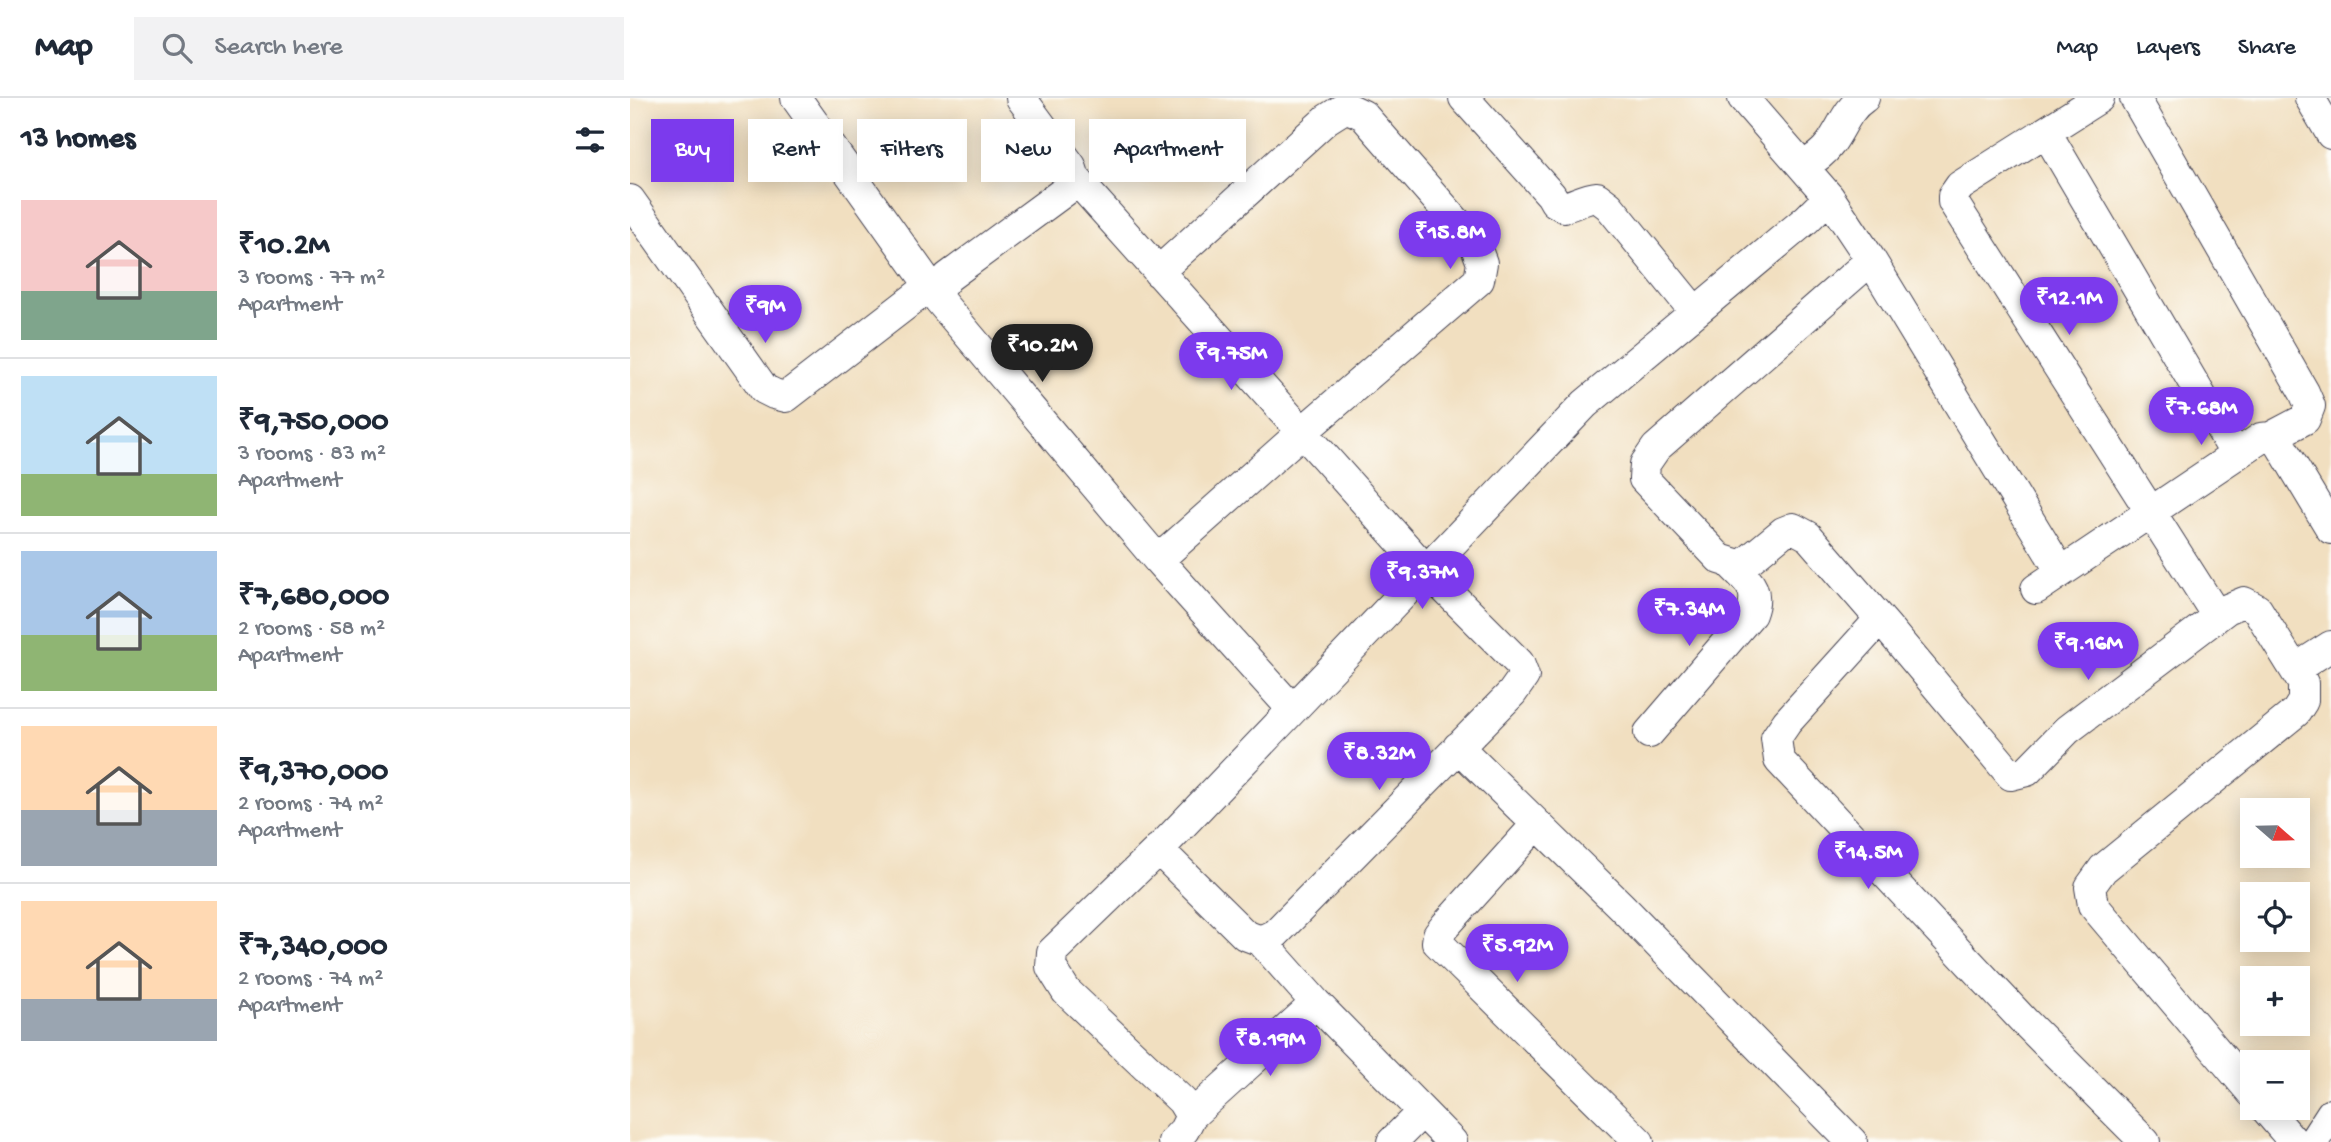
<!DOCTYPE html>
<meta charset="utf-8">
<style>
:root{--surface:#fff;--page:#f2f2f3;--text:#1f2937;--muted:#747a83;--line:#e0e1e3;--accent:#7c3aed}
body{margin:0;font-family:"Gochi Hand",sans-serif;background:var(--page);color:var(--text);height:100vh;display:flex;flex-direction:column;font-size:26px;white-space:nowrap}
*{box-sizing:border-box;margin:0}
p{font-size:23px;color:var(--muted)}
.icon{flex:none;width:38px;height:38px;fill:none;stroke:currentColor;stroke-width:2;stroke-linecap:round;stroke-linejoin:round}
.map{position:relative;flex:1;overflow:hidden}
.drawer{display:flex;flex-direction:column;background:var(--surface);width:630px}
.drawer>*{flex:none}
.banner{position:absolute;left:21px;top:21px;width:665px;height:63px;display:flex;gap:14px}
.needle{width:46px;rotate:110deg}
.buttons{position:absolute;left:1610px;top:700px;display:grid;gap:14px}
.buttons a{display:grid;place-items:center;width:70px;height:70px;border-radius:0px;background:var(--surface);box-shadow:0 4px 18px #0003;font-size:35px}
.price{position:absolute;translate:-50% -60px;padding:0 16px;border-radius:24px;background:var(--accent);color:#fff;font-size:23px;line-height:46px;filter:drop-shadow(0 2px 4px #0008)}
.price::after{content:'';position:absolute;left:50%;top:42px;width:21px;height:16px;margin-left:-10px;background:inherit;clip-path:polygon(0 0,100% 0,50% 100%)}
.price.on{background:#222;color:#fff}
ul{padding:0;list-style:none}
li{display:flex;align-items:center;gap:21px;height:175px;padding:0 21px}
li+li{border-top:2px solid var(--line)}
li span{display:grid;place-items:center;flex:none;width:196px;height:140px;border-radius:0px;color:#555}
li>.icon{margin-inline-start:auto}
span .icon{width:84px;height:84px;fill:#fffc;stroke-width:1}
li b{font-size:30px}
h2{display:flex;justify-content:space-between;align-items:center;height:84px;padding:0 21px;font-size:30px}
.pill{padding:0 24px;border-radius:0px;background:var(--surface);box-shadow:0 4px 18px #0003;font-size:24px;line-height:63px}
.pill.on{background:var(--accent);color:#fff}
header{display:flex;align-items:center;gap:42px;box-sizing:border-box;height:98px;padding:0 35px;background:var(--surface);border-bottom:2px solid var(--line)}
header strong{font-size:33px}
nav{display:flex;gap:38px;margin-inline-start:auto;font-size:24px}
.search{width:490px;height:63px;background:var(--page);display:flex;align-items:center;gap:18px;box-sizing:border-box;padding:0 24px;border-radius:0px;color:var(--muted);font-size:26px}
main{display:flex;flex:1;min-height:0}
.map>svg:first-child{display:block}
</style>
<header>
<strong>Map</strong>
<div class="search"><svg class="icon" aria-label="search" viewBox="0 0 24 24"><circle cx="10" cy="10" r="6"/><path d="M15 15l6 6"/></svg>Search here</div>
<nav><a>Map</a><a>Layers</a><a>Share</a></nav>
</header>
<main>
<section class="drawer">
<h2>13 homes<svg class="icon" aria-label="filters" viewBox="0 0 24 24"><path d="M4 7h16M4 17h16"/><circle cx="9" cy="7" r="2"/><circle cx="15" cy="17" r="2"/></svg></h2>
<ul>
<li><span style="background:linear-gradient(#f6c9c9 65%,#7fa58c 0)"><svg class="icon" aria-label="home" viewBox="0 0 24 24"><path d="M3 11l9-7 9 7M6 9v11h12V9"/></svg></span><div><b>₹10.2M</b><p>3 rooms · 77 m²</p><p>Apartment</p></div></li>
<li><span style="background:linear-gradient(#bfe0f5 70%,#8fb573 0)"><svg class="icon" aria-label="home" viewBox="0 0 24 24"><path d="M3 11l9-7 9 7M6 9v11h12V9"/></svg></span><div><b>₹9,750,000</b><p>3 rooms · 83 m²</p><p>Apartment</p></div></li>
<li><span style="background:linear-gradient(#a9c7e8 60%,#8fb573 0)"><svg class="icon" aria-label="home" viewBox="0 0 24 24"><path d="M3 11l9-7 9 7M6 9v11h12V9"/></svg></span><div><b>₹7,680,000</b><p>2 rooms · 58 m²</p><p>Apartment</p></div></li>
<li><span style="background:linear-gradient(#ffd9b3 60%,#9aa5b1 0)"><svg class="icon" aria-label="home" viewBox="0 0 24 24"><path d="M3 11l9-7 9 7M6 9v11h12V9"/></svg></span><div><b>₹9,370,000</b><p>2 rooms · 74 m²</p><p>Apartment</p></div></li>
<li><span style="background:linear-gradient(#ffd9b3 70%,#9aa5b1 0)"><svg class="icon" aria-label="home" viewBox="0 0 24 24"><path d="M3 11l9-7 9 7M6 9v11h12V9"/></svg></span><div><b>₹7,340,000</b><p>2 rooms · 74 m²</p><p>Apartment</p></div></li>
</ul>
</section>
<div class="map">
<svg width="1701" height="1044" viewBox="0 0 1701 1044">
<rect width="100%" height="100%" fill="#fdfcf7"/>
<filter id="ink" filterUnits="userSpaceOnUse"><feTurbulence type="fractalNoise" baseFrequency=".0143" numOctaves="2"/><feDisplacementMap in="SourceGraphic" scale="14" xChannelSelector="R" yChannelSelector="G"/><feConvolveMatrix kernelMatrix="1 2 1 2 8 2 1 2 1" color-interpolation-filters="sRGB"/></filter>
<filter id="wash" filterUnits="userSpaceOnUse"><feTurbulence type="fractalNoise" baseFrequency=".00686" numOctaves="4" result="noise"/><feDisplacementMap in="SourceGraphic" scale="28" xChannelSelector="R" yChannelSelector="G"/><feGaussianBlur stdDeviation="1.57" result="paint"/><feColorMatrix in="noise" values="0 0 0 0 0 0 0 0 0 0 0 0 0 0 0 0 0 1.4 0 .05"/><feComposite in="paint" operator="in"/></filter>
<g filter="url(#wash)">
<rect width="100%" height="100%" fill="#f1dfc0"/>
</g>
<g filter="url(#ink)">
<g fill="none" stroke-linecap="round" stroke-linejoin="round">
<defs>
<path id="minor" d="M 166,0 L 300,188 L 306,194
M 391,0 L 441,68 L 445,80 L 439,90 L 318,179 L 306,194 L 309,202 L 528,462 L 662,611
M 834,0 L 921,97 L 925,104 L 934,109 C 946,106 955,100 967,99 L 979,108 L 1065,214
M 1469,0 L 1330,88 L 1323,98 L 1323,104 L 1587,518
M 1505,0 L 1674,294 L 1680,308 L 1675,321 L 1641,339
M 1680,0 L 1701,36
M 1416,34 L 1606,357
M 1173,68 C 1184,62 1193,56 1200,46 C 1212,30 1217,11 1234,0
M 445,80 L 796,472 L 889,565 L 894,578 L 882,595 L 645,836 L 631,843 L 615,837 L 528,751
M 1199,99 L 1241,162 L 1431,474
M 0,102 L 134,291 L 144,296 L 156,299 L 300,188
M 1241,162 L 1026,350 L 1015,366 L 1014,381 L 1090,461 L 1106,466 L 1114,466 L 1153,434 L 1163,430 L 1178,438 L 1257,529 L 1381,677 L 1397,673 L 1437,632 L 1597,511 L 1614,504 L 1627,511 L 1673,585 L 1673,603 L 1666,614 L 1473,771 L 1460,789 L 1463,807 L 1622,995
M 528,462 L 671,335 L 849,182 L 852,165 L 844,144 L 733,17 L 716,9 L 697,21 L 528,174
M 1406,491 L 1631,340 L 1641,339 L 1648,343 L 1701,431
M 1250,521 L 1157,624 L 1146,640 L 1149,662 L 1394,923 L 1515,1044
M 1665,571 L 1701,548
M 1019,635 L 1121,516 C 1131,490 1117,483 1100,465
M 828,649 L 991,808 L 1222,1044
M 907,726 L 815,828 L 808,837 L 807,844 L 1009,1044
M 631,843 L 686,905 L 822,1044
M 1635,1010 L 1664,1044
M 561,1018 L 686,905
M 543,1044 L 554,1032 L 561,1018 L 552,1003 L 436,893 L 421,869 L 422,854 L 537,743 L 955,306 L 1177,121 L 1199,99 L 1113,0
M 762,1044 L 792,1014
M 1683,1044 L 1701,1016"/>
</defs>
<!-- minor casing -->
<use href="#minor" stroke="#413e4f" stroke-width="32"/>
<!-- minor -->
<use href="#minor" stroke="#fff" stroke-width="30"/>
</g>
</g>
</svg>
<div class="buttons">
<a><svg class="needle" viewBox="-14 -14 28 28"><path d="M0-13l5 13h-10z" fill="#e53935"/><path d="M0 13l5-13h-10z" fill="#747a83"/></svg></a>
<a><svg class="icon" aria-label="locate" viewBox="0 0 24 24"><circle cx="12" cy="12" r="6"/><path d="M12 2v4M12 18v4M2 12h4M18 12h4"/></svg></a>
<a>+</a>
<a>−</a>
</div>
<b class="price" style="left:820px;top:173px">₹15.8M</b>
<b class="price" style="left:1439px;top:239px">₹12.1M</b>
<b class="price" style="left:135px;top:247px">₹9M</b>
<b class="price on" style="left:412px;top:286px">₹10.2M</b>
<b class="price" style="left:601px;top:294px">₹9.75M</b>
<b class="price" style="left:1571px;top:349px">₹7.68M</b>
<b class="price" style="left:792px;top:513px">₹9.37M</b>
<b class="price" style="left:1059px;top:550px">₹7.34M</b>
<b class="price" style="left:1458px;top:584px">₹9.16M</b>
<b class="price" style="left:749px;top:694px">₹8.32M</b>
<b class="price" style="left:1238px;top:793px">₹14.5M</b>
<b class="price" style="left:887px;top:886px">₹5.92M</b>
<b class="price" style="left:640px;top:980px">₹8.19M</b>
<div class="banner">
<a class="pill on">Buy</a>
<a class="pill">Rent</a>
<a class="pill">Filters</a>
<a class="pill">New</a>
<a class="pill">Apartment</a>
</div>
</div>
</main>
